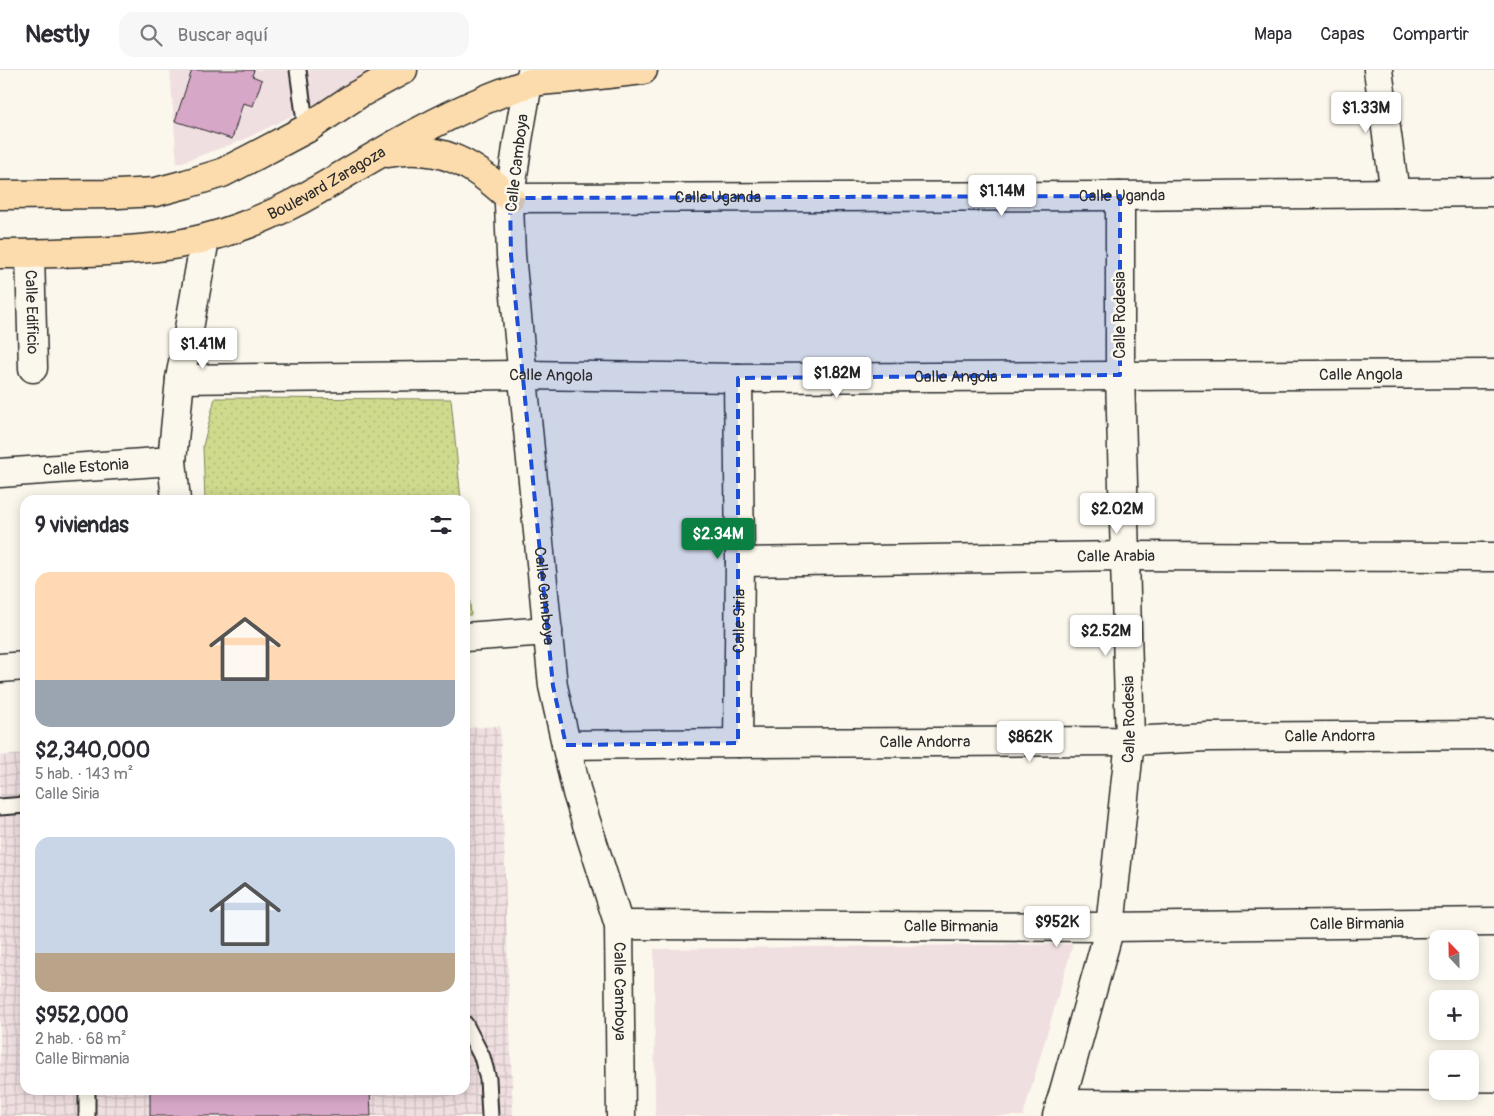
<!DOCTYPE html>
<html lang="es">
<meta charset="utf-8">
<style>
:root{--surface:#fff;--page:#f7f7f7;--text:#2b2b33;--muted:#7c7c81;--line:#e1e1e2;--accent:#0b8043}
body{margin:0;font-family:Pangolin,sans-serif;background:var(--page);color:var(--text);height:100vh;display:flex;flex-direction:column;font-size:19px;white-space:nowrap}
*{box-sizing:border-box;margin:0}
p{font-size:16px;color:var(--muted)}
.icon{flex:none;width:28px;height:28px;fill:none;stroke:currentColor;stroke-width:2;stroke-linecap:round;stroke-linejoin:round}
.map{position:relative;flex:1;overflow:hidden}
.drawer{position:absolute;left:20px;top:425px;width:450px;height:600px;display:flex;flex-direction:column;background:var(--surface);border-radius:15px;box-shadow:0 2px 12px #0003}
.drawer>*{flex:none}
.needle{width:32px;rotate:338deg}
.fabs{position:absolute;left:1429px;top:860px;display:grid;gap:10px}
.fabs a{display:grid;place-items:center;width:50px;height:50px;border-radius:10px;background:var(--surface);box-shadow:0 2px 12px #0003;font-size:25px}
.price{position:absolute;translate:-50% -42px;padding:0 11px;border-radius:5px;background:#fff;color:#222;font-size:16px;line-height:32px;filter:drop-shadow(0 1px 2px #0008)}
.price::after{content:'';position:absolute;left:50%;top:30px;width:15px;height:11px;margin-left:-8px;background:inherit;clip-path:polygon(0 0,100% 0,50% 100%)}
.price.selected{background:var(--accent);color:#fff}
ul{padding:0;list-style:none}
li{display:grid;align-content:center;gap:10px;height:265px;padding:0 15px}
li span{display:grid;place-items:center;height:155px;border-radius:15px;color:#555}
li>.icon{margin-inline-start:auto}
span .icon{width:90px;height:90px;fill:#fffc;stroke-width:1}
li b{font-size:21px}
h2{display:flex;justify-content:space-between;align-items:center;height:60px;padding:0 15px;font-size:21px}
header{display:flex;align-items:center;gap:30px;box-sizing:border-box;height:70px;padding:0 25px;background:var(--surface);border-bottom:1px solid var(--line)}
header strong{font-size:24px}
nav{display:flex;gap:28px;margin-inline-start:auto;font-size:18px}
.search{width:350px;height:45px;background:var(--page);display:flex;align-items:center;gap:12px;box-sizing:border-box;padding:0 18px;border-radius:15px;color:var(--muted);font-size:19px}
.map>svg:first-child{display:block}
</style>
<header>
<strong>Nestly</strong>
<div class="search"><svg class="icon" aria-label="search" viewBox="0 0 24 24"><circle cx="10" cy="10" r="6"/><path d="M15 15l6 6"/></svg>Buscar aquí</div>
<nav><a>Mapa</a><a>Capas</a><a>Compartir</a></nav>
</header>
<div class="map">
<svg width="1494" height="1046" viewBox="0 0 1494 1046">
<defs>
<pattern id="industrial-grid" width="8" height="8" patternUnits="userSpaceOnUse" patternTransform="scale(1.25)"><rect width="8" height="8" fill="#f0dfe1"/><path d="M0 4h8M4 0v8" fill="none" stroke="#cec0c1"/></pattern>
<pattern id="park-dots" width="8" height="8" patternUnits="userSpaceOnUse" patternTransform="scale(1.25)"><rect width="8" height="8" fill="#cfda8d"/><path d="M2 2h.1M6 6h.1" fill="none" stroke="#b2bb7a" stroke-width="1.8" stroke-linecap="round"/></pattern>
</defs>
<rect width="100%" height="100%" fill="#fbf7ec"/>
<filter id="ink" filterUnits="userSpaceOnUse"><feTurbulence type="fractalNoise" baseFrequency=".02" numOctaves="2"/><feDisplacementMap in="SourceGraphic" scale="10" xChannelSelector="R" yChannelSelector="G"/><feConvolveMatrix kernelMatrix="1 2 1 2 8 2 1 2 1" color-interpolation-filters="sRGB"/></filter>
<g filter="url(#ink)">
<!-- built -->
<path fill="#f0dfe1" d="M 170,0 L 384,0 L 243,70 L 177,94 Z
M 1073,874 L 1023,1046 L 655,1046 L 654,879 Z"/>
<!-- industrial -->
<path fill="url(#industrial-grid)" d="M 500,656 L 513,1046 L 0,1046 L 0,686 L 25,684 L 25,1020 L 465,1020 L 465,658 Z"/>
<!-- park -->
<path fill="url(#park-dots)" stroke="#7d825c" d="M 215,328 L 451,329 L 461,430 L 205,430 L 203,376 Z
M 465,477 L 471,545 L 465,545 Z"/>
<!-- building -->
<path fill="#d7a7c7" stroke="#2b2b2b" d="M 192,0 L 254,0 L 252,6 L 262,10 L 253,36 L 243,33 L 232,69 L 175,51 Z
M 150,1020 L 370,1020 L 371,1046 L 150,1046 Z"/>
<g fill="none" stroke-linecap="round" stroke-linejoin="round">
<defs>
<path id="service" d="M 298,0 L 306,59
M 0,737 L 25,735
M 465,954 L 482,987 L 488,1009 L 490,1046
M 87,1020 L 87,1046"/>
<g id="minor">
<path d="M 1378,0 L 1395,123"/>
<path id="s1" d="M 510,128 L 1120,126 L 1494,122"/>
<path id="s2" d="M 30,184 L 33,298"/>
<path id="s3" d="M 180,309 L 523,305 L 738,308 L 1494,304"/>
<path id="s4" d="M 0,403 L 172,391"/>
<path d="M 176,430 L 172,391 L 180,309 L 205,169"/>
<path id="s5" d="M 740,492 L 1124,486 L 1494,487"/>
<path d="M 465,567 L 548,561"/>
<path d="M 0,598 L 25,596"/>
<path id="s6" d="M 738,673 L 740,492 L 738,308"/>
<path id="s7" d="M 566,675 L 738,673 L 1130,671 L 1208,667 L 1494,665"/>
<path id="s8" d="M 619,855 L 1110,857 L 1494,852"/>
<path d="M 1060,1034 L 1494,1037"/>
<path id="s9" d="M 1057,1046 L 1110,857 L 1130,671 L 1120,305 L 1120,126"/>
</g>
<g id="tertiary">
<path id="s10" d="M 533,0 L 528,13 L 518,70 L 509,134 L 511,185 L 553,616 L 577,723 L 619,855 L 621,1046"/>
</g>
<g id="primary">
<path d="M 388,83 C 440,74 473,93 510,128"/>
<path d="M 0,125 L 118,124 L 156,122 L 186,114 L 222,103 L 255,86 L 306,59 L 357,25 L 403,0"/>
<path id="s11" d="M 0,184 C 29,184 58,183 87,182 C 142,180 187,177 240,157 C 291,139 330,112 377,85 C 423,58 476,30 527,14 C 538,10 552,10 564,9 C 591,6 617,3 643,0"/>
</g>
</defs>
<!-- service casing -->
<use href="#service" stroke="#2b2b2b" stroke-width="19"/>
<!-- minor casing -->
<use href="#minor" stroke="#2b2b2b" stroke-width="31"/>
<!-- tertiary casing -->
<use href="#tertiary" stroke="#2b2b2b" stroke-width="31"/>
<!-- primary casing -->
<use href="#primary" stroke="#2b2b2b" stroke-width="31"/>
<!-- service -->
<use href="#service" stroke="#fbf7ec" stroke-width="15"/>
<!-- minor -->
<use href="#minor" stroke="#fbf7ec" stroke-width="28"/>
<!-- tertiary -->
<use href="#tertiary" stroke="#fbf7ec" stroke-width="28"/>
<!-- primary -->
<use href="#primary" stroke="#fcdcac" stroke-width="28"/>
</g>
</g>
<!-- marked area -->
<path fill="#1d4ed8" fill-opacity="0.2" stroke="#1d4ed8" stroke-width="4" stroke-dasharray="10 6" stroke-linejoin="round" d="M 1120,126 L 1120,305 L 738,308 L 738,673 L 566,675 L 553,616 L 511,185 L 510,128 Z"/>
<g text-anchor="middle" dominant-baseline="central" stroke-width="5" stroke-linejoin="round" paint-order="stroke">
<!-- street labels -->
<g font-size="16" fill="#2b2b2b" stroke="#fbf7ec">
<text transform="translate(517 93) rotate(-83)">Calle Camboya</text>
<text stroke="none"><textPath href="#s11" startOffset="340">Boulevard Zaragoza</textPath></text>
<text stroke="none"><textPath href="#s1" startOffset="612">Calle Uganda</textPath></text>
<text stroke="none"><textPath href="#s1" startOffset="208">Calle Uganda</textPath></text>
<text stroke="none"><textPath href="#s2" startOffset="58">Calle Edificio</textPath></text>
<text transform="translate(1120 245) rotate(-90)">Calle Rodesia</text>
<text stroke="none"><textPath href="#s3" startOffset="1181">Calle Angola</textPath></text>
<text stroke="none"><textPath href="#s3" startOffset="371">Calle Angola</textPath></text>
<text stroke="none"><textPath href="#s3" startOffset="776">Calle Angola</textPath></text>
<text stroke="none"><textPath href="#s4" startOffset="86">Calle Estonia</textPath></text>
<text stroke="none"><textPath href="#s5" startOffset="376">Calle Arabia</textPath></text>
<text stroke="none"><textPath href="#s10" startOffset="530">Calle Camboya</textPath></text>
<text stroke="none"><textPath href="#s6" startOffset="122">Calle Siria</textPath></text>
<text stroke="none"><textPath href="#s9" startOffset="405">Calle Rodesia</textPath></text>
<text stroke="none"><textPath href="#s7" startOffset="764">Calle Andorra</textPath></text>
<text stroke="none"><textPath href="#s7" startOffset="359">Calle Andorra</textPath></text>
<text stroke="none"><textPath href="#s8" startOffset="738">Calle Birmania</textPath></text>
<text stroke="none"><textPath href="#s8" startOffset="332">Calle Birmania</textPath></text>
<text stroke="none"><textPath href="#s10" startOffset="935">Calle Camboya</textPath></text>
</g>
</g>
</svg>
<div class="fabs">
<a><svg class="needle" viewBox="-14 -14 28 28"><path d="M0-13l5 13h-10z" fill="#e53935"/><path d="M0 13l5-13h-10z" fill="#7c7c81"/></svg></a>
<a>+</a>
<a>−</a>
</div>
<b class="price" style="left:1366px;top:64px">$1.33M</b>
<b class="price" style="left:1002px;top:147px">$1.14M</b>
<b class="price" style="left:203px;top:300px">$1.41M</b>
<b class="price" style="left:837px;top:329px">$1.82M</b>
<b class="price" style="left:1117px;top:465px">$2.02M</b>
<b class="price selected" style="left:718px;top:490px">$2.34M</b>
<b class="price" style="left:1106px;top:587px">$2.52M</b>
<b class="price" style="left:1030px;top:693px">$862K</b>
<b class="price" style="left:1057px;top:878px">$952K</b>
<section class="drawer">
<h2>9 viviendas<svg class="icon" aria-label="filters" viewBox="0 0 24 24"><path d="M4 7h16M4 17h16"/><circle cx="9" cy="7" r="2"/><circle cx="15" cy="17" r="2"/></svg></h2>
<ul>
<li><span style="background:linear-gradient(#ffd9b3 70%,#9aa5b1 0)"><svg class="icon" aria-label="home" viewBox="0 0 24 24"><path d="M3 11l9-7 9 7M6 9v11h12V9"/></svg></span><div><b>$2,340,000</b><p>5 hab. · 143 m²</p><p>Calle Siria</p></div></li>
<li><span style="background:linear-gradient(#c9d6e8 75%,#b9a48a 0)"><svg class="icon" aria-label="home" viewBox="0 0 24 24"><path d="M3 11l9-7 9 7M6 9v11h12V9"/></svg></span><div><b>$952,000</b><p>2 hab. · 68 m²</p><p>Calle Birmania</p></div></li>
</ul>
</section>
</div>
